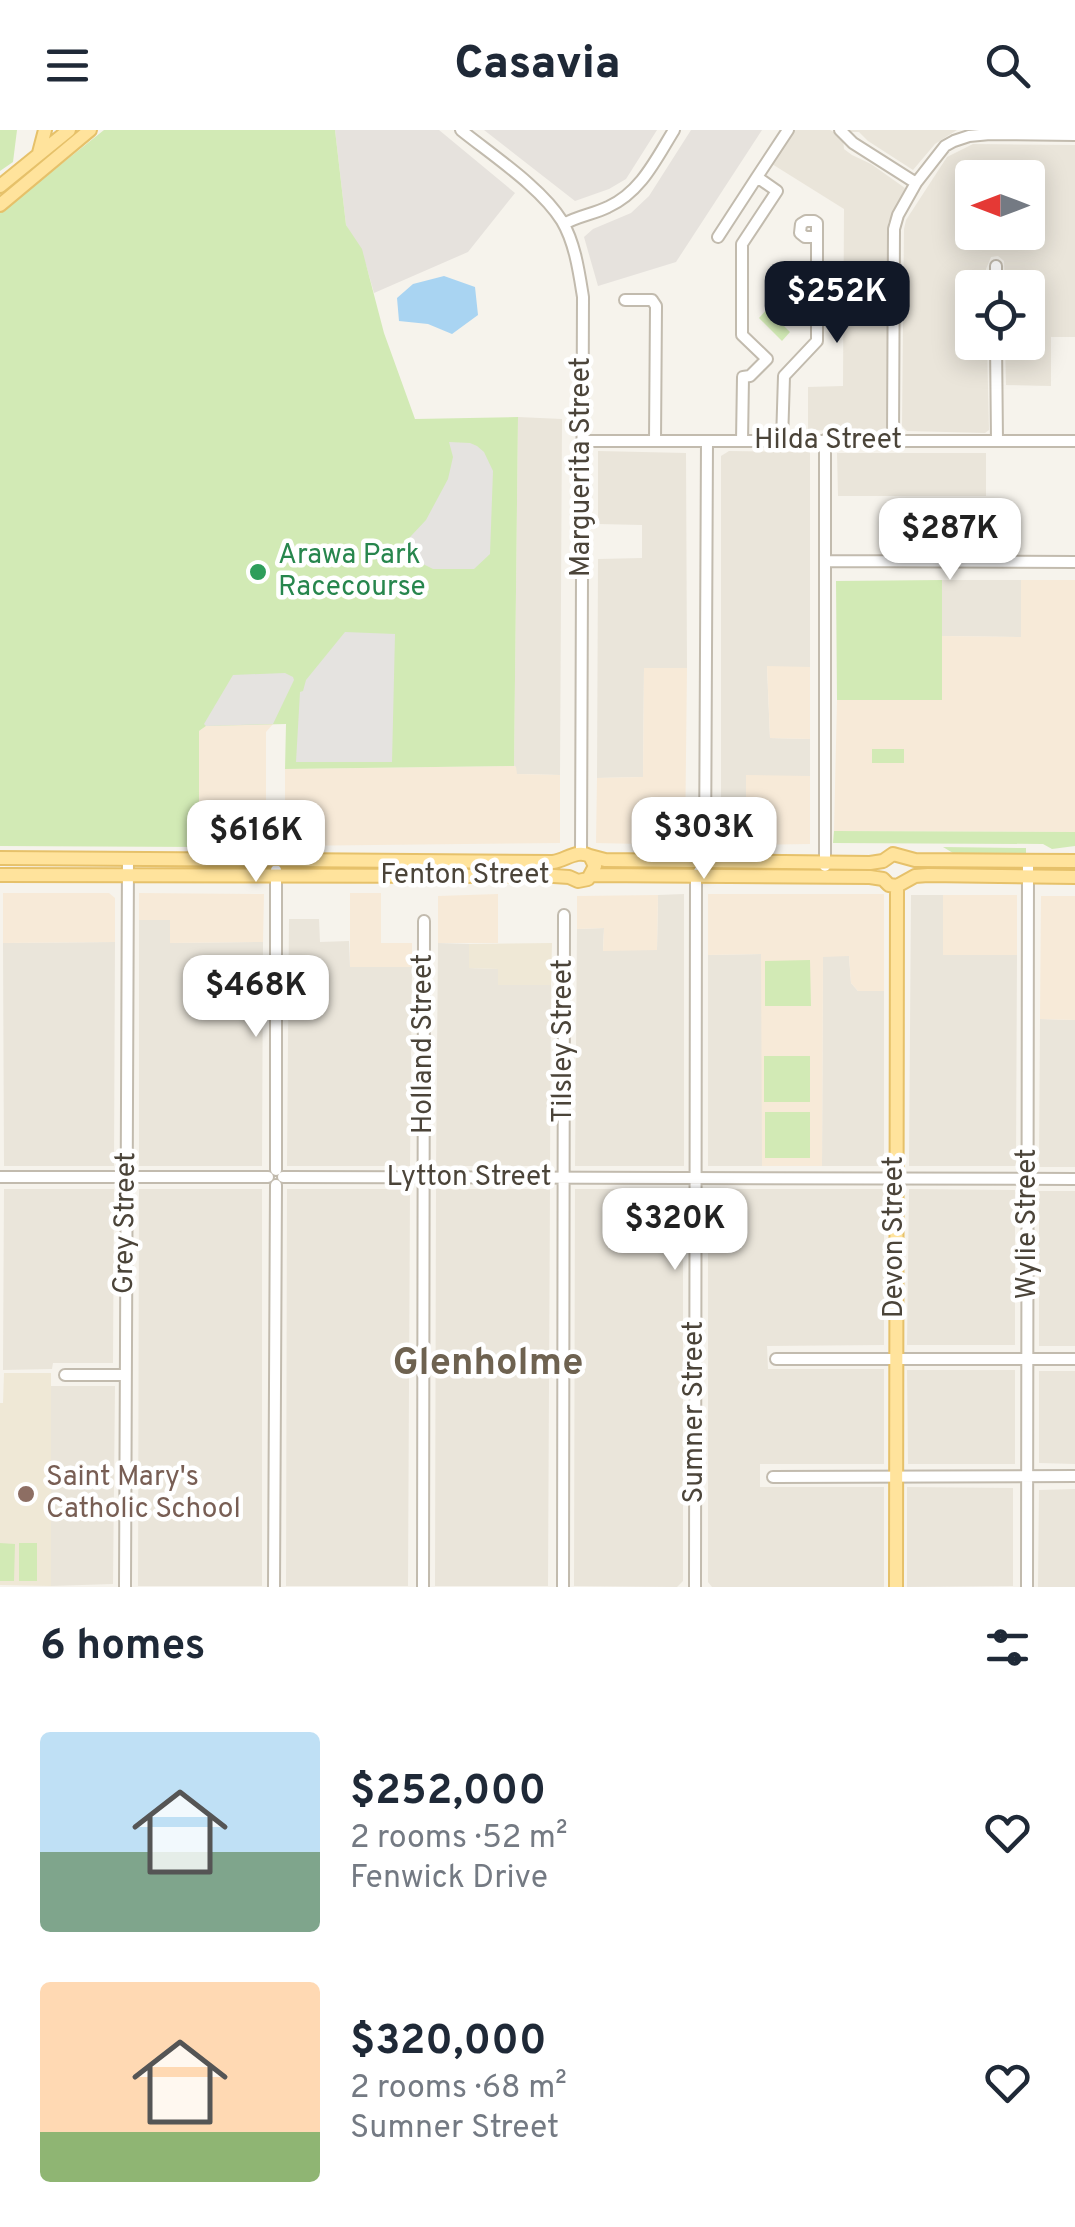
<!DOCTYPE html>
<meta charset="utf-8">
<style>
:root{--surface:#fff;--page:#f2f2f3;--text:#1f2937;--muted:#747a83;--accent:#111827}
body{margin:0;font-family:Overpass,sans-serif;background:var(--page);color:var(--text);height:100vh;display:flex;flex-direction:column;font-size:38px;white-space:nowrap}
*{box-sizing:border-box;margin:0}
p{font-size:32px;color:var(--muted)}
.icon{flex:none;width:55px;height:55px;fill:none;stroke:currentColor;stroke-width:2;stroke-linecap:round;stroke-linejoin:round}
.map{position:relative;height:1457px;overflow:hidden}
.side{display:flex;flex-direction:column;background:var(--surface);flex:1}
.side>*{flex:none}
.needle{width:65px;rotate:270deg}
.controls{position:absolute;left:955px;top:30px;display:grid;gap:20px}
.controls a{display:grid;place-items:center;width:90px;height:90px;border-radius:10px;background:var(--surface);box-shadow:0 5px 25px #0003;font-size:50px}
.price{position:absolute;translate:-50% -85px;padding:0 22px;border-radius:20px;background:#fff;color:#222;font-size:32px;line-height:65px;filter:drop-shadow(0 2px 5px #0008)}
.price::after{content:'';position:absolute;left:50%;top:60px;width:30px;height:22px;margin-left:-15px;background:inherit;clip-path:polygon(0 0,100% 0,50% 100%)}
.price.on{background:var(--accent);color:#fff}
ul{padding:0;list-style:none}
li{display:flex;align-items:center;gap:30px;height:250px;padding:0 40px}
li span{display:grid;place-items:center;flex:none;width:280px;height:200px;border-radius:10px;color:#555}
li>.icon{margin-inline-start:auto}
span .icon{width:120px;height:120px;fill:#fffc;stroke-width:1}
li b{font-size:42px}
h2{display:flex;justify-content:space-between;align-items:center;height:120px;padding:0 40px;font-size:42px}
header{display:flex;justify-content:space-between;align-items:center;height:130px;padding:0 40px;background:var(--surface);font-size:45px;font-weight:800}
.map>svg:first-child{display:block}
</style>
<header><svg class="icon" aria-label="menu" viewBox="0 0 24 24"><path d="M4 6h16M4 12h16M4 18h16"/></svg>Casavia<svg class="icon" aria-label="search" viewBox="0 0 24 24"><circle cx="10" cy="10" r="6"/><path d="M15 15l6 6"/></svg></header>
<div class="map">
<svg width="1075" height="1457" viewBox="0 0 1075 1457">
<rect width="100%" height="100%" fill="#f6f3ec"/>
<!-- residential -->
<path fill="#eae5da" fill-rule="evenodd" d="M 793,0 L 830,0 L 842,6 L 848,0 L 957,0 L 935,14 L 913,40 L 868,11 L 859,2 L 849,2 L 843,8 L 844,19 L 852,25 L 871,34 L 905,58 L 888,93 L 887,297 L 884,302 L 808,300 L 808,257 L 843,256 L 844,79 L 772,34 Z
M 973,14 L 1075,15 L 1075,207 L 1051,207 L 1051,256 L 1006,255 L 1005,213 L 1028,212 L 1028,158 L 1005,157 L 1004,131 L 998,126 L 991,127 L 986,139 L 986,157 L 972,158 L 972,212 L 987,213 L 989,300 L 985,303 L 907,301 L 902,296 L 904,99 L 906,90 L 947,27 ZM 972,48 L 1028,48 L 1028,102 L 972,102 Z
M 518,287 L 562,289 L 560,645 L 516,644 L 516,637 L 514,636 Z
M 598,321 L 686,323 L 687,538 L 644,538 L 643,647 L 597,648 L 598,429 L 642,428 L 642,395 L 598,394 Z
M 729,321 L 810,322 L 810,537 L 767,537 L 770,608 L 810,609 L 810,646 L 746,646 L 746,715 L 721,715 L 721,326 Z
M 837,323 L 986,323 L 986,366 L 838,366 Z
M 942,450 L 1021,450 L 1021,507 L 942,506 Z
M 684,764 L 684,1036 L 575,1036 L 577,799 L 604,798 L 603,820 L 657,819 L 658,765 Z
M 911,765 L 943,765 L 943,825 L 1017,825 L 1016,1036 L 909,1036 Z
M 289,789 L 319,789 L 320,812 L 349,811 L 350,837 L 412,837 L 410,1036 L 287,1036 Z
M 139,790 L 171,790 L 171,813 L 263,812 L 262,1036 L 139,1036 Z
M 115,812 L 114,1036 L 4,1036 L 3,813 Z
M 438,813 L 469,814 L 469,838 L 498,839 L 499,855 L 551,855 L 550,1036 L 436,1036 Z
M 762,824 L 762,1036 L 708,1036 L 708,825 Z
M 823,826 L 849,826 L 851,853 L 858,861 L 884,861 L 884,1036 L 822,1036 Z
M 1040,889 L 1075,890 L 1075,1037 L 1039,1037 Z
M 4,1059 L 114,1059 L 113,1233 L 53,1233 L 52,1239 L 3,1240 Z
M 139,1059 L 262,1059 L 262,1456 L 138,1456 Z
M 287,1059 L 410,1059 L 408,1456 L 286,1456 Z
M 436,1059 L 550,1059 L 548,1456 L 435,1456 Z
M 575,1059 L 683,1059 L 683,1451 L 677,1457 L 574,1456 Z
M 708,1059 L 884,1059 L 884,1215 L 767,1216 L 768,1239 L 884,1239 L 884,1334 L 760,1334 L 760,1357 L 884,1357 L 884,1457 L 712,1457 L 708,1452 Z
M 909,1059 L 1015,1060 L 1015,1215 L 907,1215 Z
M 1039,1061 L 1075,1061 L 1075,1216 L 1039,1216 Z
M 907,1240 L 1015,1240 L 1015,1334 L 908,1334 Z
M 1039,1241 L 1075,1241 L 1075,1334 L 1039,1333 Z
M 51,1256 L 115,1256 L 113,1454 L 51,1456 Z
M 907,1357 L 1013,1358 L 1013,1456 L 907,1457 Z
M 1075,1359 L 1075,1457 L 1038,1457 L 1039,1360 Z"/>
<!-- commercial -->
<path fill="#f7ead8" d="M 1021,450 L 1075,450 L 1075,702 L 834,701 L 837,570 L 942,570 L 942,506 L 1021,507 Z
M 767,536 L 810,537 L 810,609 L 770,608 Z
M 644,538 L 687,538 L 685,715 L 596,713 L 597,648 L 643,647 Z
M 273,594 L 266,602 L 266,716 L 199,717 L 199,601 L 206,596 Z
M 514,636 L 516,637 L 517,644 L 560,645 L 560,713 L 285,716 L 285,639 Z
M 746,645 L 810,646 L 810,714 L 746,715 Z
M 3,763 L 109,763 L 115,768 L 115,812 L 3,813 Z
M 139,763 L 264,764 L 263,812 L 170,813 L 170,790 L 139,790 Z
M 350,763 L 381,763 L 381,813 L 412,813 L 412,837 L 350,837 Z
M 498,764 L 498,813 L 438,813 L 438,766 Z
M 708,764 L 884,764 L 884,861 L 858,861 L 851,853 L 849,826 L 823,827 L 822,1036 L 762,1036 L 761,824 L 708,825 Z
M 658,765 L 657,820 L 603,821 L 604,798 L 577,799 L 577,766 Z
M 943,765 L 1017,765 L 1017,825 L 943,825 Z
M 1041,766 L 1075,766 L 1075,890 L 1040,889 Z"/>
<!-- industrial -->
<path fill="#e6e2dd" d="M 335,0 L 439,0 L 515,63 L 468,122 L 374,163 L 366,135 L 346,95 Z
M 484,0 L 657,0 L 626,49 L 609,59 L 575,71 Z
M 691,0 L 762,0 L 676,132 L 598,156 L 584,107 L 593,99 L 631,83 L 649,66 Z"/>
<!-- education -->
<path fill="#efe8d6" d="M 552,813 L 551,855 L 498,855 L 498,839 L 469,838 L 469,814 Z
M 4,1243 L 51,1243 L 51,1456 L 0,1455 L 0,1273 L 3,1273 Z"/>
<!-- green -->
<path fill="#d2eab5" d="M 0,0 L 17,0 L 13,32 L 0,41 Z
M 104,0 L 335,0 L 346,95 L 362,119 L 384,203 L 415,289 L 518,287 L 514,636 L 285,639 L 286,594 L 206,596 L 199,601 L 199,717 L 0,716 L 0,83 Z
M 767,179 L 790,202 L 782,211 L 759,188 Z
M 942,450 L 942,570 L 837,570 L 836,451 Z
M 872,619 L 904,619 L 904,633 L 872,633 Z
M 834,701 L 1075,702 L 1075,716 L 1052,719 L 1043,714 L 833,713 Z
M 943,717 L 1026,718 L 1026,724 L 953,723 Z
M 810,830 L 811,876 L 765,876 L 765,831 Z
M 764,926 L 810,926 L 810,972 L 764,972 Z
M 765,982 L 810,982 L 810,1028 L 765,1028 Z
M 0,1413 L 15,1414 L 14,1451 L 0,1451 Z
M 19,1413 L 37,1413 L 37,1451 L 19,1451 Z"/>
<!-- parking -->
<path fill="#e5e3e0" d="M 449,312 L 470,313 L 477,316 L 484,322 L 493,341 L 490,424 L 474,439 L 433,439 L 397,421 L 426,390 L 448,349 L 453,327 Z
M 345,502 L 395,504 L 392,632 L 296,632 L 300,562 L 303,561 L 306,550 Z
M 285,543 L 293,547 L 294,550 L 273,594 L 206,596 L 204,594 L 233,545 Z"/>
<!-- water -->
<path fill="#a9d4f2" d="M 444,146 L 475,157 L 478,185 L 452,204 L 428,194 L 399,191 L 397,168 L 413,154 Z"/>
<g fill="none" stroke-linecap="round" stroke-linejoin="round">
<defs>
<path id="minor" d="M 461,0 C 492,25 542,58 562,91 C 575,113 579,142 583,167 L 581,723
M 840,0 L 853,13 L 916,53
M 564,94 C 578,86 594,84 608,77 C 641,62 656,29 674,0
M 718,107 L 757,47
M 996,136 L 996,158
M 625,170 L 652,170 L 656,176 L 655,311
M 996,212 L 997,311
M 893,310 L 894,99 L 898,85 L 916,53 L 945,16 L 954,11 L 969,6 L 990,4 L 1075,5
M 582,311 L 1075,311
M 742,311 L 743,247 L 750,246 L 767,229 L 742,205 L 742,114 L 777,61 L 757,47 L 788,0
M 782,311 L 784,246 L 817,211 L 817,107 L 805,107 L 800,103 L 801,94 L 806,91 L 814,91 L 817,93 L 817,107
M 825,431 L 1075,432
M 825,736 L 825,310
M 276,1040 L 276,740
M 0,1047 L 268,1047
M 283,1047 L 1075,1049
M 776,1229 L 1075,1229
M 65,1245 L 125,1245
M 773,1347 L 1075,1346
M 125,1457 L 128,729
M 274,1457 L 276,1055
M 423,1457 L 424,791
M 563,1457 L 564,785
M 695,1457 L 696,747 L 705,731 L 707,311
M 1027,1457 L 1028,731"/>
<path id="major" d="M 39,23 L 45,0
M 0,56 L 69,0
M 0,75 L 90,0
M 590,726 L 605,730 L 870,733 L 883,731 L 893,724 L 915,730 L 1075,731
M 0,728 L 553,732 C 566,730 577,719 590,726 L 595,736 L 588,749 L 578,751 L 569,747 L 554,746 L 0,745
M 592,745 L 870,747 L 883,749 L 889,755 L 897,756
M 897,756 L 915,746 L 928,745 L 1075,747
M 896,1457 L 897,756"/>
</defs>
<!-- minor casing -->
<use href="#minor" stroke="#c2bbae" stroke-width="14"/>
<!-- major casing -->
<use href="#major" stroke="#e6c16a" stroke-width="16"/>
<!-- minor -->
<use href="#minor" stroke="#fff" stroke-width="10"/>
<!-- major -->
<use href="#major" stroke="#ffe39c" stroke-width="12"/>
</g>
<!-- markers -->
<circle fill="#2e9e5b" stroke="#fff" stroke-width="4" cx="258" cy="442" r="10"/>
<circle fill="#8d6e63" stroke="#fff" stroke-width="4" cx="26" cy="1364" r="10"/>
<g text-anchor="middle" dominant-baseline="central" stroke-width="9" stroke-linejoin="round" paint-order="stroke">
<!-- street labels -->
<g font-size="28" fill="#4b4439" stroke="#fff">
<text x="828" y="311">Hilda Street</text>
<text transform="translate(582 337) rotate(-90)">Marguerita Street</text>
<text x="465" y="746">Fenton Street</text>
<text transform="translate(564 911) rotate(-90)">Tilsley Street</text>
<text transform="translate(424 914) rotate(-90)">Holland Street</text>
<text x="469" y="1048">Lytton Street</text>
<text transform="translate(126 1093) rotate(-89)">Grey Street</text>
<text transform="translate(1028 1094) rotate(-90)">Wylie Street</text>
<text transform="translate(895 1107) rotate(-90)">Devon Street</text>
<text transform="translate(695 1282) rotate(-90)">Sumner Street</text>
</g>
<!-- leisure labels -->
<g font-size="28" fill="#27864d" stroke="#fff" text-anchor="start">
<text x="278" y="426">Arawa Park<tspan x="278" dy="32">Racecourse</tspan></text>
</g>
<!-- education labels -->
<g font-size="28" fill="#785e54" stroke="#fff" text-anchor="start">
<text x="46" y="1348">Saint Mary's<tspan x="46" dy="32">Catholic School</tspan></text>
</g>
<!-- district labels -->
<g font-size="38" font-weight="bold" fill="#6e6250" stroke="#fff">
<text x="488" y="1234">Glenholme</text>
</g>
</g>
</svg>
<div class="controls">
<a><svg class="needle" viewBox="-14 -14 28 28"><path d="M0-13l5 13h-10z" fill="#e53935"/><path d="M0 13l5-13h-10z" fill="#747a83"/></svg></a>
<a><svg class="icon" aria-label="locate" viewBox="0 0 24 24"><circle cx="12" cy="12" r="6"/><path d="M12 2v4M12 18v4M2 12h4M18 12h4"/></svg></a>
</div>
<b class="price on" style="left:837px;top:216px">$252K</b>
<b class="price" style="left:950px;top:453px">$287K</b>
<b class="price" style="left:704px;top:752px">$303K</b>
<b class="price" style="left:256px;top:755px">$616K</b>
<b class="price" style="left:256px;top:910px">$468K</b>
<b class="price" style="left:675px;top:1143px">$320K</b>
</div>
<section class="side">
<h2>6 homes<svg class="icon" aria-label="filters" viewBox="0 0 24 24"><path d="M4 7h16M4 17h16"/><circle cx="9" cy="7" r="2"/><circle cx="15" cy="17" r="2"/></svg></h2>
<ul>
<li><span style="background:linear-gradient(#bfe0f5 60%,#7fa58c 0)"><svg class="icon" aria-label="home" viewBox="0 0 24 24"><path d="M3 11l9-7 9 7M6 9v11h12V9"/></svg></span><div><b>$252,000</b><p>2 rooms · 52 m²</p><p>Fenwick Drive</p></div><svg class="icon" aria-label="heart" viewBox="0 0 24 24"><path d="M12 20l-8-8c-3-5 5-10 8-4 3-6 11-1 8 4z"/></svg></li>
<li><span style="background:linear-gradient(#ffd9b3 75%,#8fb573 0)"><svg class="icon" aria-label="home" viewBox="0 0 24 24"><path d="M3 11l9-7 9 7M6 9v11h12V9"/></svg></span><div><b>$320,000</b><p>2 rooms · 68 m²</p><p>Sumner Street</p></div><svg class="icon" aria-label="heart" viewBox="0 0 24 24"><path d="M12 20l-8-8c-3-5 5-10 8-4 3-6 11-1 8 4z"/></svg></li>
</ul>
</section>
